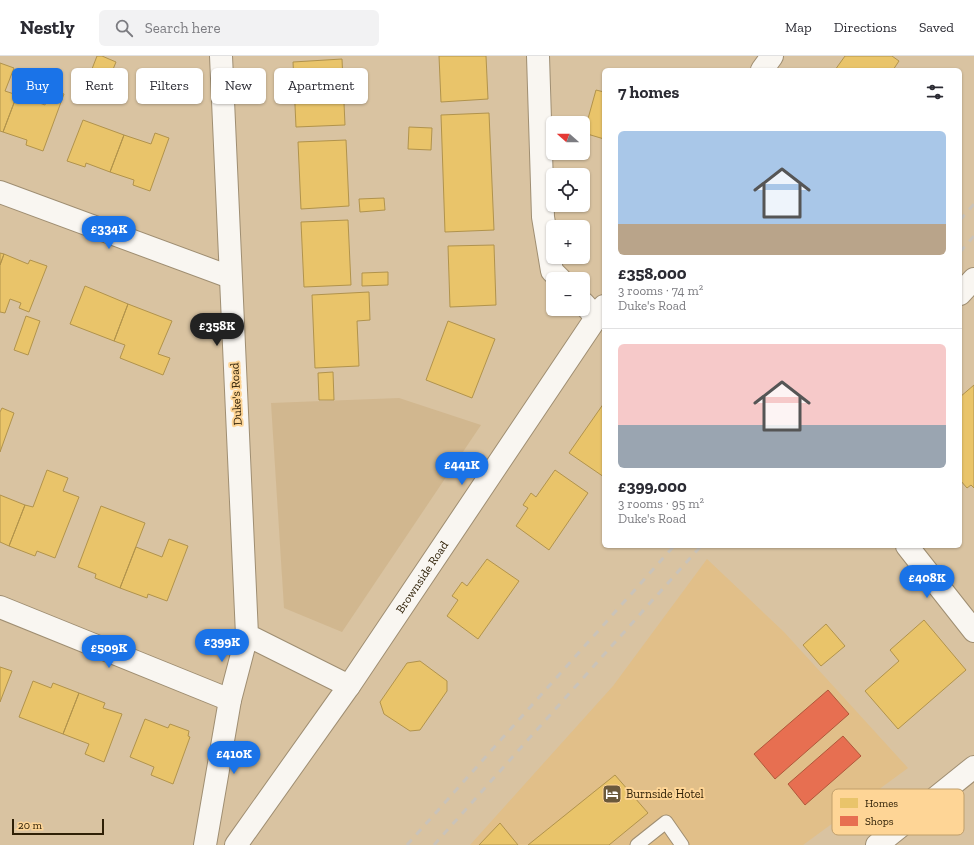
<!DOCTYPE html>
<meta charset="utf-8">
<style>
:root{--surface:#fff;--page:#f2f2f3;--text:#2b2b33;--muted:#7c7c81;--line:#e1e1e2;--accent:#1a73e8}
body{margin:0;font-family:"Zilla Slab",serif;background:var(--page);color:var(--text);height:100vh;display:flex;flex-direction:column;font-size:15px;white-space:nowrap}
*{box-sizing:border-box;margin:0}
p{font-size:13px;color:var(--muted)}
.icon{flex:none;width:22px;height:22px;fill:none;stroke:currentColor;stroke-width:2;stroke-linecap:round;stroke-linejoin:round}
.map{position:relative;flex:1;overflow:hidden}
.panel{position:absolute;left:602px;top:12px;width:360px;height:480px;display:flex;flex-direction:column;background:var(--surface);border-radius:6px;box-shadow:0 1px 3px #0004}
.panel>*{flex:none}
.hud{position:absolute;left:12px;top:12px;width:380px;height:36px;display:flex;gap:8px}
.needle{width:26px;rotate:291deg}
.fabs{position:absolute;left:546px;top:60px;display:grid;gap:8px}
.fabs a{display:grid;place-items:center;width:44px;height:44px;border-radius:6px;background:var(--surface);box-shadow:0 1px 3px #0004;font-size:20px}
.scale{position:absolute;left:12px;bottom:10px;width:92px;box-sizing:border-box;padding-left:4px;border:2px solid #2f2006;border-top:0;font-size:11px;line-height:14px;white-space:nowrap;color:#2f2006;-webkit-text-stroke:3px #fed596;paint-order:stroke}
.price{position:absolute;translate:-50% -34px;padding:0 9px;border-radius:14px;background:var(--accent);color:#fff;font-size:13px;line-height:26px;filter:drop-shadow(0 1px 2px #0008)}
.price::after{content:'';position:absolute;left:50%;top:24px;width:12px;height:9px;margin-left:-6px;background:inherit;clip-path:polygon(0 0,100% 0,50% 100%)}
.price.selected{background:#222;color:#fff}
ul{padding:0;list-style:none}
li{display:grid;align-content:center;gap:8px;height:212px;padding:0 16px}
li+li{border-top:1px solid var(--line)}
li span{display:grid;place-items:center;height:124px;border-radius:6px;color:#555}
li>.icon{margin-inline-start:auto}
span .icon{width:72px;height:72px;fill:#fffc;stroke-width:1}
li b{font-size:17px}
h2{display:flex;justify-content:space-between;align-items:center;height:48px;padding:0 16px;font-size:17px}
.chip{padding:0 14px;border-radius:6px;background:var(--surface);box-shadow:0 1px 3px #0004;font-size:14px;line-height:36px}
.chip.selected{background:var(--accent);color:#fff}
header{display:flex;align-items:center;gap:24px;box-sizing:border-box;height:56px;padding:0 20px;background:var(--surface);border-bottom:1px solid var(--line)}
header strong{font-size:19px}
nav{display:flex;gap:22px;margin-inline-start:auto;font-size:14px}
.search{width:280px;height:36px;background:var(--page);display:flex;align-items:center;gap:10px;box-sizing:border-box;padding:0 14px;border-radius:6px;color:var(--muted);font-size:15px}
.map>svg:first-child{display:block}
</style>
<header>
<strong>Nestly</strong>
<div class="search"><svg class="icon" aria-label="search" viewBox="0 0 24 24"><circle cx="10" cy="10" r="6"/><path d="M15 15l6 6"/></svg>Search here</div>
<nav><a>Map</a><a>Directions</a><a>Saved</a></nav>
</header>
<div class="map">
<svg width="974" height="789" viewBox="0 0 974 789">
<rect width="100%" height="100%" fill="#d9c3a1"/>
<!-- built -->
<path fill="#e1bf89" d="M 707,503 L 784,576 L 908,712 L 803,789 L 470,789 L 613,630 Z"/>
<!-- green -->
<path fill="#d1b78f" d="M 399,342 L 481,369 L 342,576 L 284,552 L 271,347 Z"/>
<!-- homes -->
<path fill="#e9c46a" stroke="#b1934c" d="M 97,0 L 102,0 L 116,6 L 103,38 L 85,31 Z
M 439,0 L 486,0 L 488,43 L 441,46 Z
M 845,0 L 892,0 L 899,5 L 893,14 L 835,14 Z
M 342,3 L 345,69 L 296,71 L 293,6 Z
M 0,7 L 14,12 L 5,35 L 17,39 L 3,76 L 0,75 Z
M 43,18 L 61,24 L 57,35 L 64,38 L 43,95 L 26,89 L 27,84 L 3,76 L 17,39 L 45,49 L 47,43 L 35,39 Z
M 596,34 L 604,36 L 604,83 L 584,77 Z
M 489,57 L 494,174 L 445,176 L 441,59 Z
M 83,64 L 124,79 L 110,116 L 86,107 L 85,111 L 67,105 Z
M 409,71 L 432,72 L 431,94 L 408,93 Z
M 155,77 L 169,82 L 150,135 L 133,129 L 134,124 L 110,116 L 124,79 L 151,88 Z
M 346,84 L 349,150 L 301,153 L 298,86 Z
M 384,142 L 385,154 L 360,156 L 359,143 Z
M 348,164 L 351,229 L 304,231 L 301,166 Z
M 494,189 L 496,249 L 450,251 L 448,190 Z
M 0,197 L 4,198 L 0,209 Z
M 4,198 L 28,208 L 30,204 L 47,210 L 29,256 L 19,252 L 21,247 L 10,243 L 5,257 L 0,256 L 0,209 Z
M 388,216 L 388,229 L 362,230 L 362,217 Z
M 85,230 L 128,248 L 114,285 L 70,268 Z
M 369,236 L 370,264 L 357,265 L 359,310 L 315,312 L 312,239 Z
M 128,248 L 172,265 L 158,298 L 170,302 L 163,319 L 120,302 L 125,289 L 114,285 Z
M 26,260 L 40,265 L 28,299 L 14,294 Z
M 448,265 L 495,283 L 472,342 L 426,324 Z
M 333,316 L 334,344 L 319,344 L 318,317 Z
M 974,329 L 974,432 L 971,429 L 967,432 L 960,424 L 960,341 Z
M 604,347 L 604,421 L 569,397 Z
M 2,352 L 14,357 L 0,396 L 0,356 Z
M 47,414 L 68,422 L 63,435 L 79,441 L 55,502 L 37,495 L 35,500 L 9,490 L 25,449 L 33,451 Z
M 555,414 L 588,437 L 549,494 L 516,470 L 528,452 L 523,449 L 531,437 L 536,441 Z
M 0,439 L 25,449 L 9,490 L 0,486 Z
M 101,450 L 145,467 L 120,532 L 95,522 L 96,518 L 78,511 Z
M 169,483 L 188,490 L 167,545 L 148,538 L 147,542 L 120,532 L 136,491 L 162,501 Z
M 487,503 L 519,525 L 478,583 L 447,560 L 458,544 L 452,540 L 462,526 L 467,530 Z
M 924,564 L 966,614 L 898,673 L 865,635 L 899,605 L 890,594 Z
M 826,568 L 845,590 L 821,610 L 803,589 Z
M 420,605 L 447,625 L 447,635 L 420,674 L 410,675 L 384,658 L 380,646 L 407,607 Z
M 0,611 L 12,615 L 0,646 Z
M 33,625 L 51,632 L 53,627 L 79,637 L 63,678 L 19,661 Z
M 79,637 L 105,647 L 103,652 L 122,658 L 104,706 L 85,698 L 89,688 L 63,678 Z
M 145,663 L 168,672 L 170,668 L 189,675 L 188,680 L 190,681 L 173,728 L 151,719 L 154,711 L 130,701 Z
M 615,719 L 648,757 L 609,789 L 528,789 Z
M 500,767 L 518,789 L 479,789 Z"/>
<!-- shops -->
<path fill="#e76f51" stroke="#b0573a" d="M 828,634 L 849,658 L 775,723 L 754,698 Z
M 843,680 L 861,700 L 805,749 L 788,728 Z"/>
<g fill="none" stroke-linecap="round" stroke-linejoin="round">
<defs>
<path id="service" d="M 637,789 L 666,766 L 682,789"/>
<path id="minor" d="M 538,0 L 543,161 L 552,215 L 560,223
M 0,136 L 230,221
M 960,238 L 974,223
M 583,247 L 596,261
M 907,490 L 974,575
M 0,551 L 230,644"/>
<g id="tertiary">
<path d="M 762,14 L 772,0"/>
<path id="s1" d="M 349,630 L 604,250"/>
</g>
<path id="secondary" d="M 205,789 L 230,644 L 247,579 L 221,0
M 236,789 L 349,630 L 247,579"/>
<path id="primary" d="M 877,789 L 974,711"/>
</defs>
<!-- service casing -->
<use href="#service" stroke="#9f8e72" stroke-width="15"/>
<!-- minor casing -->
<use href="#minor" stroke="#9f8e72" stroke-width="24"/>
<!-- tertiary casing -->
<use href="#tertiary" stroke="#9f8e72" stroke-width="24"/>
<!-- secondary casing -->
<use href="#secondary" stroke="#9f8e72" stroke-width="24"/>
<!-- primary casing -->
<use href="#primary" stroke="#9f8e72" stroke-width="24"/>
<!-- service -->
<use href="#service" stroke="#f9f6f1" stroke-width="13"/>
<!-- minor -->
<use href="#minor" stroke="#f9f6f1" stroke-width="22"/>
<!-- tertiary -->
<use href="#tertiary" stroke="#f9f6f1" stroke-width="22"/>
<!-- secondary -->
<use href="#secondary" stroke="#f9f6f1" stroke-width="22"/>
<!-- primary -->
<use href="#primary" stroke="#f9f6f1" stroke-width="22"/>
<!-- rail -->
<path stroke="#cac3b9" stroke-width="3" stroke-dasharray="7 7" stroke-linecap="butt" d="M 960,164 L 974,148
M 960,196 L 974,180
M 407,789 L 674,490
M 434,789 L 701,490"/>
</g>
<!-- icons -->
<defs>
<symbol id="hotel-square" viewBox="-11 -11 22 22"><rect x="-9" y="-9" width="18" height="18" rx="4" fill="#6a593c" stroke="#fed596"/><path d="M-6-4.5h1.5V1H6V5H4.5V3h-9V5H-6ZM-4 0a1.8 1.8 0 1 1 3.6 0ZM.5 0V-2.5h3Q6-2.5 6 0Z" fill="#fff"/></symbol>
</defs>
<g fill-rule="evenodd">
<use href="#hotel-square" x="601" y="727" width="22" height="22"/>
</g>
<g text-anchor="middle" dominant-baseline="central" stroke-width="4" stroke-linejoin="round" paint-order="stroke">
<!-- street labels -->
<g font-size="12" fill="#2f2006" stroke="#fed596">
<text transform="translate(236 338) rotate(-93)">Duke's Road</text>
<text stroke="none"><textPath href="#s1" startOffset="131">Brownside Road</textPath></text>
</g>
<!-- poi labels -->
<g font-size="12" fill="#2f2006" stroke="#fed596" text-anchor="start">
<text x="626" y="738">Burnside Hotel</text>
</g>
</g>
<!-- legend -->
<rect x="832" y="733" width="132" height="46" rx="6" fill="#fed596" stroke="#c09f6b" stroke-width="1"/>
<rect x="840" y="742" width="18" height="10" fill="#e9c46a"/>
<rect x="840" y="760" width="18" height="10" fill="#e76f51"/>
<g font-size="11" fill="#2f2006">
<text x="865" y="751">Homes</text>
<text x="865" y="769">Shops</text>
</g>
</svg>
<div class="fabs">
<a><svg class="needle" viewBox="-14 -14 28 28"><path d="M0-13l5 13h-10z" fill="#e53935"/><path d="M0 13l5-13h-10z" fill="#7c7c81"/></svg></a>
<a><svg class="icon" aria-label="locate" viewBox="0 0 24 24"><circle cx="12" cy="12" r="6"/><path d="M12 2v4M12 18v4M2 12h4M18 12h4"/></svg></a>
<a>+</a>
<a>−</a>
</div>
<div class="scale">20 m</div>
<b class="price" style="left:109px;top:194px">£334K</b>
<b class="price selected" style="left:217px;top:291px">£358K</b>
<b class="price" style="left:462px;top:430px">£441K</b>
<b class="price" style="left:927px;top:543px">£408K</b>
<b class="price" style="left:222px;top:607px">£399K</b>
<b class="price" style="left:109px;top:613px">£509K</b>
<b class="price" style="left:234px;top:719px">£410K</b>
<div class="hud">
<a class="chip selected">Buy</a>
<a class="chip">Rent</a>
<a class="chip">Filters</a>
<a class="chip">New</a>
<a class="chip">Apartment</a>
</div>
<section class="panel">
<h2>7 homes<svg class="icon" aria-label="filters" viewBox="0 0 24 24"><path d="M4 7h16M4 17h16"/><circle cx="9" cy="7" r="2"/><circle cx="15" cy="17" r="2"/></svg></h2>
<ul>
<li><span style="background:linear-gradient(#a9c7e8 75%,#b9a48a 0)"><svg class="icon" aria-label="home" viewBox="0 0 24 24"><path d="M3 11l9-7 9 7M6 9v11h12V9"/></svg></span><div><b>£358,000</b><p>3 rooms · 74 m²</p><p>Duke's Road</p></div></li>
<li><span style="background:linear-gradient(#f6c9c9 65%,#9aa5b1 0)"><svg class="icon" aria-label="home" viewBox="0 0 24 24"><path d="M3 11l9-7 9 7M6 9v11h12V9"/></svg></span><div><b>£399,000</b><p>3 rooms · 95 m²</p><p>Duke's Road</p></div></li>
</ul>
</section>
</div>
